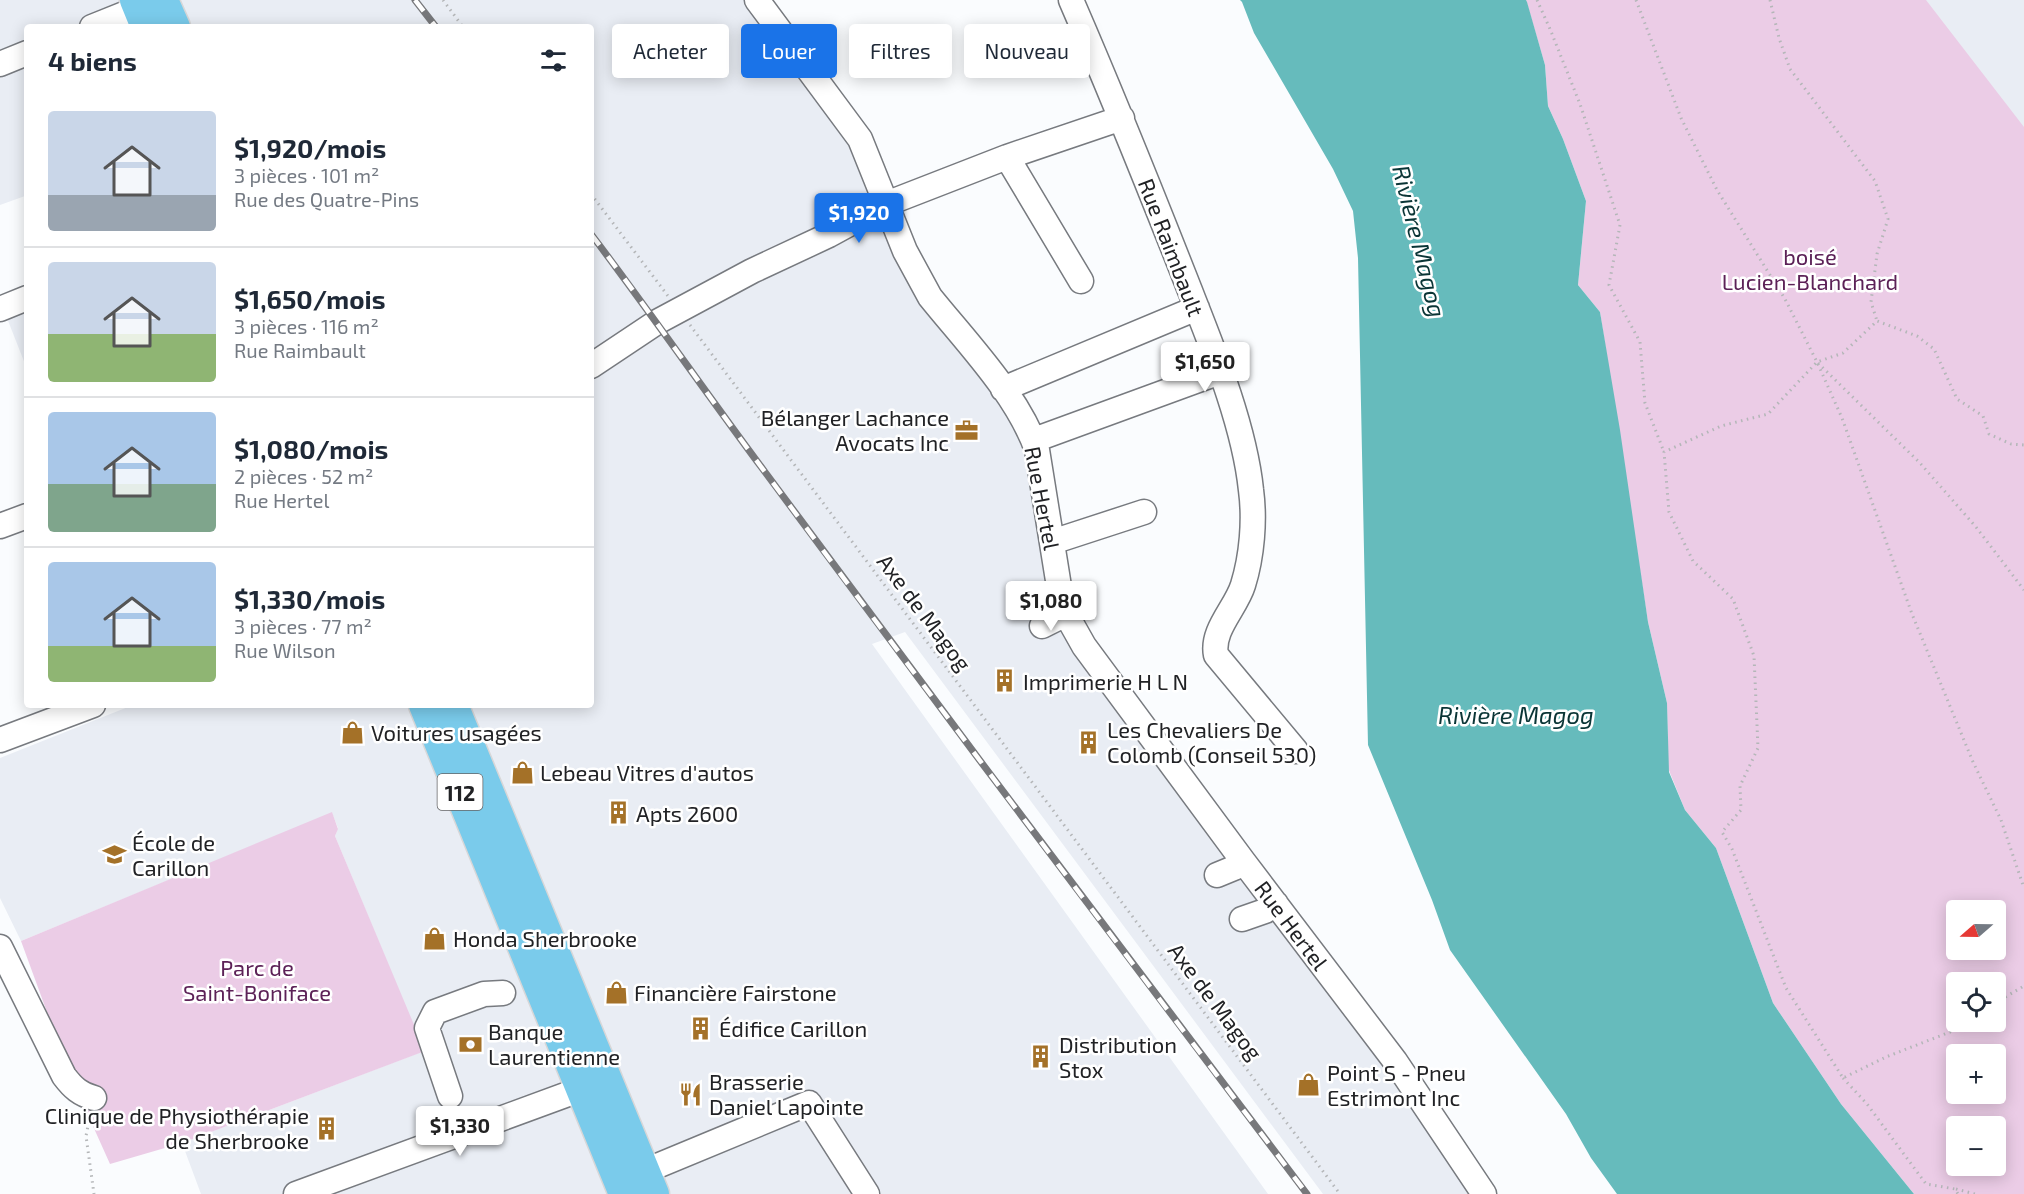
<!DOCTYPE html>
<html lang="fr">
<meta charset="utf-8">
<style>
:root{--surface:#fff;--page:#f6f6f7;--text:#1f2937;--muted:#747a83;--line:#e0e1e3;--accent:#1a73e8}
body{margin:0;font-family:"Exo 2",sans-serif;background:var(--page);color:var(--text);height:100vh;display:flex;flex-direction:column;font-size:22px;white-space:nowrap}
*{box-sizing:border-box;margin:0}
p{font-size:20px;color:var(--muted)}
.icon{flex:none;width:33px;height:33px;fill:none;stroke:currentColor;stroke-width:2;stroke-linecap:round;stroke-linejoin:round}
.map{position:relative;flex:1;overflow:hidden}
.details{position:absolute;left:24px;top:24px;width:570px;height:684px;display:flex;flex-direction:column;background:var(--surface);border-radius:6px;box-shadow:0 3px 15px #0003}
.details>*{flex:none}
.top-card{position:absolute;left:612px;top:24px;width:570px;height:54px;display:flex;gap:12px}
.needle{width:39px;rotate:250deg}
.buttons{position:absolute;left:1946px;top:900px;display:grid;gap:12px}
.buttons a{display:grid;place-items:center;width:60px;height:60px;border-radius:6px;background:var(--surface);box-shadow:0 3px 15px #0003;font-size:30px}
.price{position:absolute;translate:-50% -51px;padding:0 14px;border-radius:6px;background:#fff;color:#222;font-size:20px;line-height:39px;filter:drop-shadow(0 2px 3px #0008)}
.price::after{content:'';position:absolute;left:50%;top:36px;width:18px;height:14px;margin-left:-9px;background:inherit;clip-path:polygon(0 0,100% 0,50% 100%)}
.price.active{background:var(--accent);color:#fff}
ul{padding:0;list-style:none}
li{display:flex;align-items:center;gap:18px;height:150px;padding:0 24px}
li+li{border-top:2px solid var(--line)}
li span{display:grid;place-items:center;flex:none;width:168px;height:120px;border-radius:6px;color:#555}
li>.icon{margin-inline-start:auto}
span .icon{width:72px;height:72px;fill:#fffc;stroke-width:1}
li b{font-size:26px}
h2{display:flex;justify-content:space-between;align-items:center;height:72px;padding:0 24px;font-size:26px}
.pill{padding:0 21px;border-radius:6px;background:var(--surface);box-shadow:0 3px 15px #0003;font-size:21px;line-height:54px}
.pill.active{background:var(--accent);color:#fff}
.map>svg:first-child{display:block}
</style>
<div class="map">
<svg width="2024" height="1194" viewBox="0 0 2024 1194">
<rect width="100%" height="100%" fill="#fafcfe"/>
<!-- built -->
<path fill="#e9edf4" d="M 0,0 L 757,0 L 849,121 L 905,251 L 1024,421 L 1061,599 L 1484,1194 L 1323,1194 L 905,632 L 872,644 L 1268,1194 L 201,1194 L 182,1143 L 424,1051 L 335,836 L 338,828 L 332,813 L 21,941 L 0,898 L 0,758 L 133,705 L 591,705 L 591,27 L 27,27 L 27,199 L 25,196 L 0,205 Z
M 1872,0 L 2024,0 L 2024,193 Z
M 27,298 L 27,369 L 3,308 Z"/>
<!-- green -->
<path fill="#ebcce6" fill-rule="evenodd" d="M 1526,0 L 1926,0 L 2024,127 L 2024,1194 L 1914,1194 L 1841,1104 L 1773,1003 L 1716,848 L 1685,810 L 1668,768 L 1667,703 L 1648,622 L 1600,312 L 1578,285 L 1586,201 L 1563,139 L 1548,106 L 1545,65 ZM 1956,910 L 1995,910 L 1995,950 L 1956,950 ZM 1956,982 L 1995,982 L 1995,1022 L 1956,1022 ZM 1956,1054 L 1995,1054 L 1995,1094 L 1956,1094 ZM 1956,1126 L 1995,1126 L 1995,1166 L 1956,1166 Z
M 332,812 L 338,829 L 335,836 L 425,1051 L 182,1143 L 110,1164 L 70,1075 L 21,941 Z"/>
<!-- water -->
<path fill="#66bbbc" d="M 1240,0 L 1526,0 L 1527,2 L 1545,65 L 1548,106 L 1563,139 L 1586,201 L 1578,285 L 1600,312 L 1620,430 L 1648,622 L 1667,703 L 1669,772 L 1685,810 L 1716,848 L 1773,1003 L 1841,1104 L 1914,1194 L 1617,1194 L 1591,1158 L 1566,1114 L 1450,950 L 1432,900 L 1368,745 L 1358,258 L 1353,211 L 1333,169 L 1254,33 L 1242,2 Z"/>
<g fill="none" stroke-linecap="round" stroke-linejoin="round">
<defs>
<path id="minor" d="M 757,0 L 860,139 L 905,251 L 930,297 C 967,343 1017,394 1037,450 L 1061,599 L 1066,614 L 1084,646 L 1243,861 L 1395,1061 L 1484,1194
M 1071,0 C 1111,92 1148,184 1185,278 C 1210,342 1244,422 1251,490 C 1255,520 1252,556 1243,585 C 1236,608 1211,630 1216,655 L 1296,751
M 92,27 L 154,2
M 0,64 L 27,53
M 1007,157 L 1081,281
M 0,309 L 27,298
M 591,366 L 657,322 L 752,271 L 829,235 L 886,204 L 1007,157 L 1122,118
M 1003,389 L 1197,308
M 1034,440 L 1220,372
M 0,526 L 27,516
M 1052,542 L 1144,512
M 1042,626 L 1066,614
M 0,740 L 93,705
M 1217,875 L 1234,868 L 1243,861
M 1242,919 L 1265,911 L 1276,904
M 0,947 L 64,1076 C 73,1088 80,1094 94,1098
M 450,1096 L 427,1028 L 435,1012 L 484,994 L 503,993
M 645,1171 L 809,1103 L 867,1194
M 296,1194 L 598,1083"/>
<path id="major" d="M 135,0 L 146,27
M 163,0 L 175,27
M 424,705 L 624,1194
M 453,705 L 654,1194"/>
</defs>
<!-- minor casing -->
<use href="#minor" stroke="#777a7f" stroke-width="27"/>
<!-- major casing -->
<use href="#major" stroke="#d7d7d8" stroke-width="33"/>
<!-- path -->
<path stroke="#b4b6b8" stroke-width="3" stroke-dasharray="1.5 4.5" stroke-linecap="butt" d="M 443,0 L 463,27
M 1537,0 L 1550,29 L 1580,104 L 1620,225 L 1609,285 L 1640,342 L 1645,403 L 1664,452
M 1636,0 L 1681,118 L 1717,190 L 1785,299 L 1817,362 L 1842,418 L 1912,614 L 1973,762 L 2001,820 L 2024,888
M 1770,0 L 1779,38 L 1790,69 L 1875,181 L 1888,219 L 1877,254 L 1871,302 L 1877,321
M 591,194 L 668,296
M 690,325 L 1340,1194
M 1818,363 L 1920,463 L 1976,527 L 2024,590
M 1995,1003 L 2024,986
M 1966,1022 L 1950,1032 L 1886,1057 L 1843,1078 L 1786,988 L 1732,849 L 1722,832 L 1741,810 L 1740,786 L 1758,748 L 1754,656 L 1733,599 L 1693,561 L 1669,512 L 1664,452 L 1721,426 L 1768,414 L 1817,362 L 1843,353 L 1877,321 L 1917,336 L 1934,349 L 1957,399 L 1983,416 L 1989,434 L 2011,444 L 2024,445
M 1843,1078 L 1867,1104 L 1926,1184 L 1955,1189 L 1958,1194
M 90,1116 L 86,1136 L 94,1194
M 1956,1189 L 1975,1194"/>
<!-- minor -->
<use href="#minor" stroke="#fff" stroke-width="24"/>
<!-- major -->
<use href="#major" stroke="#7acbeb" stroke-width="30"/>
<defs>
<path id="rail" d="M 415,0 L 436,27
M 591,234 C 650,312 706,393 765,472 C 944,714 1125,954 1307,1194"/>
</defs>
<!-- rail casing -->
<use href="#rail" stroke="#77787b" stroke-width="7"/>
<!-- rail -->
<use href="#rail" stroke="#fff" stroke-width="4.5" stroke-dasharray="14" stroke-linecap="butt"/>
</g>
<!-- icons -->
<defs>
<symbol id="office-bare" viewBox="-9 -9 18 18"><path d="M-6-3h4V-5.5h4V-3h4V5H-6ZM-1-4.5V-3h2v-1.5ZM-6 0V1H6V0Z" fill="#a47128" stroke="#fff" stroke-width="2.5" paint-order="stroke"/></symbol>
<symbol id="building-bare" viewBox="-9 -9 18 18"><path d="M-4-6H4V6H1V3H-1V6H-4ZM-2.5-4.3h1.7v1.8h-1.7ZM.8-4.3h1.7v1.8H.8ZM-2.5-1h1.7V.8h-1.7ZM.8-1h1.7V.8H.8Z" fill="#a47128" stroke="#fff" stroke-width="2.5" paint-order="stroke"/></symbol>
<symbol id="shop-bare" viewBox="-9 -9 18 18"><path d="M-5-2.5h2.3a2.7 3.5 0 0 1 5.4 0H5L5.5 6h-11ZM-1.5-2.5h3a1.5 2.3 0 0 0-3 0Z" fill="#a47128" stroke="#fff" stroke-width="2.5" paint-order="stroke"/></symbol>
<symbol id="school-bare" viewBox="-9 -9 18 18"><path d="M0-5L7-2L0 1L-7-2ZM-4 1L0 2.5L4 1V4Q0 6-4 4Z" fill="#a47128" stroke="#fff" stroke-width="2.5" paint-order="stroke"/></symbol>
<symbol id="bank-bare" viewBox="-9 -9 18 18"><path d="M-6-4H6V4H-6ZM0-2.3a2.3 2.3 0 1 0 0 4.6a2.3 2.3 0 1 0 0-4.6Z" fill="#a47128" stroke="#fff" stroke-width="2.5" paint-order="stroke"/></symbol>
<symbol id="restaurant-bare" viewBox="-9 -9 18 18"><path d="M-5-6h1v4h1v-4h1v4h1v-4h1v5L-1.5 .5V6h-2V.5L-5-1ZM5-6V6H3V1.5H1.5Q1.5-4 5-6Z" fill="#a47128" stroke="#fff" stroke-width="2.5" paint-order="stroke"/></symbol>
</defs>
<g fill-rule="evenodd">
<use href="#office-bare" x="950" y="414" width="33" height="33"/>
<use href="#building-bare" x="988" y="664" width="33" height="33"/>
<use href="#shop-bare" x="336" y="716" width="33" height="33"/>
<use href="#building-bare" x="1072" y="726" width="33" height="33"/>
<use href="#shop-bare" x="506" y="756" width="33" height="33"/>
<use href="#building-bare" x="602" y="796" width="33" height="33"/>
<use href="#school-bare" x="98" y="838" width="33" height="33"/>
<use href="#shop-bare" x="418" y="922" width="33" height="33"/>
<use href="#shop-bare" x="600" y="976" width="33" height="33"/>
<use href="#building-bare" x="684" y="1012" width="33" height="33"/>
<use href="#bank-bare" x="454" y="1028" width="33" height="33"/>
<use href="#building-bare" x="1024" y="1040" width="33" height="33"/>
<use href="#shop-bare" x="1292" y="1068" width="33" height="33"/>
<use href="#restaurant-bare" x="674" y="1078" width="33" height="33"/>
<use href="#building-bare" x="310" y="1112" width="33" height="33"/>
</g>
<g text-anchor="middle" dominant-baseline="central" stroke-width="5" stroke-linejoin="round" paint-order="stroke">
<!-- shield labels -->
<rect fill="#fff" stroke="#646466" stroke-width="1.5" x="437.5" y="774" width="45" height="36" rx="4.5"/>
<g font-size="21" font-weight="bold" fill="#212225">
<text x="460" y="792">112</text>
</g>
<!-- street labels -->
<g font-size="22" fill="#212225" stroke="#fff">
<text transform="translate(1172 247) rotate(69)">Rue Raimbault</text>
<text transform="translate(1043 498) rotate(79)">Rue Hertel</text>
<text transform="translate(925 612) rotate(53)">Axe de Magog</text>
<text transform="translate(1292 925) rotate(53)">Rue Hertel</text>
<text transform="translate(1216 1001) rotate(53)">Axe de Magog</text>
</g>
<!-- park labels -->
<g font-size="22" fill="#5c2157" stroke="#fff">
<text x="1810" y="256">boisé<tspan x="1810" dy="25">Lucien-Blanchard</tspan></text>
<text x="257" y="967">Parc de<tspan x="257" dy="25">Saint-Boniface</tspan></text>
</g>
<!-- poi labels -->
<g font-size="22" fill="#212225" stroke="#fff" text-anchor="start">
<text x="949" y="417" text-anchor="end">Bélanger Lachance<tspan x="949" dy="25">Avocats Inc</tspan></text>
<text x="1023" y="681">Imprimerie H L N</text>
<text x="1107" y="729">Les Chevaliers De<tspan x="1107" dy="25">Colomb (Conseil 530)</tspan></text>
<text x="371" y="732">Voitures usagées</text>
<text x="540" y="772">Lebeau Vitres d'autos</text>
<text x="636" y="813">Apts 2600</text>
<text x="132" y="842">École de<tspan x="132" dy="25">Carillon</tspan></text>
<text x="453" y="938">Honda Sherbrooke</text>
<text x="634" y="992">Financière Fairstone</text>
<text x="719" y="1028">Édifice Carillon</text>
<text x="488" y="1031">Banque<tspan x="488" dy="25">Laurentienne</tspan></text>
<text x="1059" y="1044">Distribution<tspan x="1059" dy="25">Stox</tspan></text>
<text x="1327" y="1072">Point S - Pneu<tspan x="1327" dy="25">Estrimont Inc</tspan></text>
<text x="709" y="1081">Brasserie<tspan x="709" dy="25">Daniel Lapointe</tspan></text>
<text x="309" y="1115" text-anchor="end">Clinique de Physiothérapie<tspan x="309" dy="25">de Sherbrooke</tspan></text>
</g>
<!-- water labels -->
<g font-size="24" font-style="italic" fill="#0a3536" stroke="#fff">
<text transform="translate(1420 241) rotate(76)">Rivière Magog</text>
<text x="1516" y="714">Rivière Magog</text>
</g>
</g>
</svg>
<div class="buttons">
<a><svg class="needle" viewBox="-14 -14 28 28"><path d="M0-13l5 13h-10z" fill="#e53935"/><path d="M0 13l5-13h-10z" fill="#747a83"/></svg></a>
<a><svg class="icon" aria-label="locate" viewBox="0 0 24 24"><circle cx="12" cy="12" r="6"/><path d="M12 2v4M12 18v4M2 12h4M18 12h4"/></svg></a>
<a>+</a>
<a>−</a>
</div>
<b class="price active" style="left:859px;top:244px">$1,920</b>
<b class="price" style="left:1205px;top:393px">$1,650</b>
<b class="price" style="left:1051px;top:632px">$1,080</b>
<b class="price" style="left:460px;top:1157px">$1,330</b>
<div class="top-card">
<a class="pill">Acheter</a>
<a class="pill active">Louer</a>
<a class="pill">Filtres</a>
<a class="pill">Nouveau</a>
</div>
<section class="details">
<h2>4 biens<svg class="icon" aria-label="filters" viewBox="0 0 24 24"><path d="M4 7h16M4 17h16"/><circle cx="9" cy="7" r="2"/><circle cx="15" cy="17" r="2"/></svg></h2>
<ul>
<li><span style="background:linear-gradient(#c9d6e8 70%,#9aa5b1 0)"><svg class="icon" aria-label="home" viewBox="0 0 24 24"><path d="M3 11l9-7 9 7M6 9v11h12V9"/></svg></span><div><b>$1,920/mois</b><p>3 pièces · 101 m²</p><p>Rue des Quatre-Pins</p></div></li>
<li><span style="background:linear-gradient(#c9d6e8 60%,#8fb573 0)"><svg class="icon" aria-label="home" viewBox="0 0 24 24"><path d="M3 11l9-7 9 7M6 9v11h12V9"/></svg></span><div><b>$1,650/mois</b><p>3 pièces · 116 m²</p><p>Rue Raimbault</p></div></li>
<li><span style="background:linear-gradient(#a9c7e8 60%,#7fa58c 0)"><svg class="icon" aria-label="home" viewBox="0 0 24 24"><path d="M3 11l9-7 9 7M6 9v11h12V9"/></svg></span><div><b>$1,080/mois</b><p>2 pièces · 52 m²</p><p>Rue Hertel</p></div></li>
<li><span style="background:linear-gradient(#a9c7e8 70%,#8fb573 0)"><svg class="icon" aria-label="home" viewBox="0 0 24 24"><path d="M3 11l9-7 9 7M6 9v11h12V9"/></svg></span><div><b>$1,330/mois</b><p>3 pièces · 77 m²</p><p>Rue Wilson</p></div></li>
</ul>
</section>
</div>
